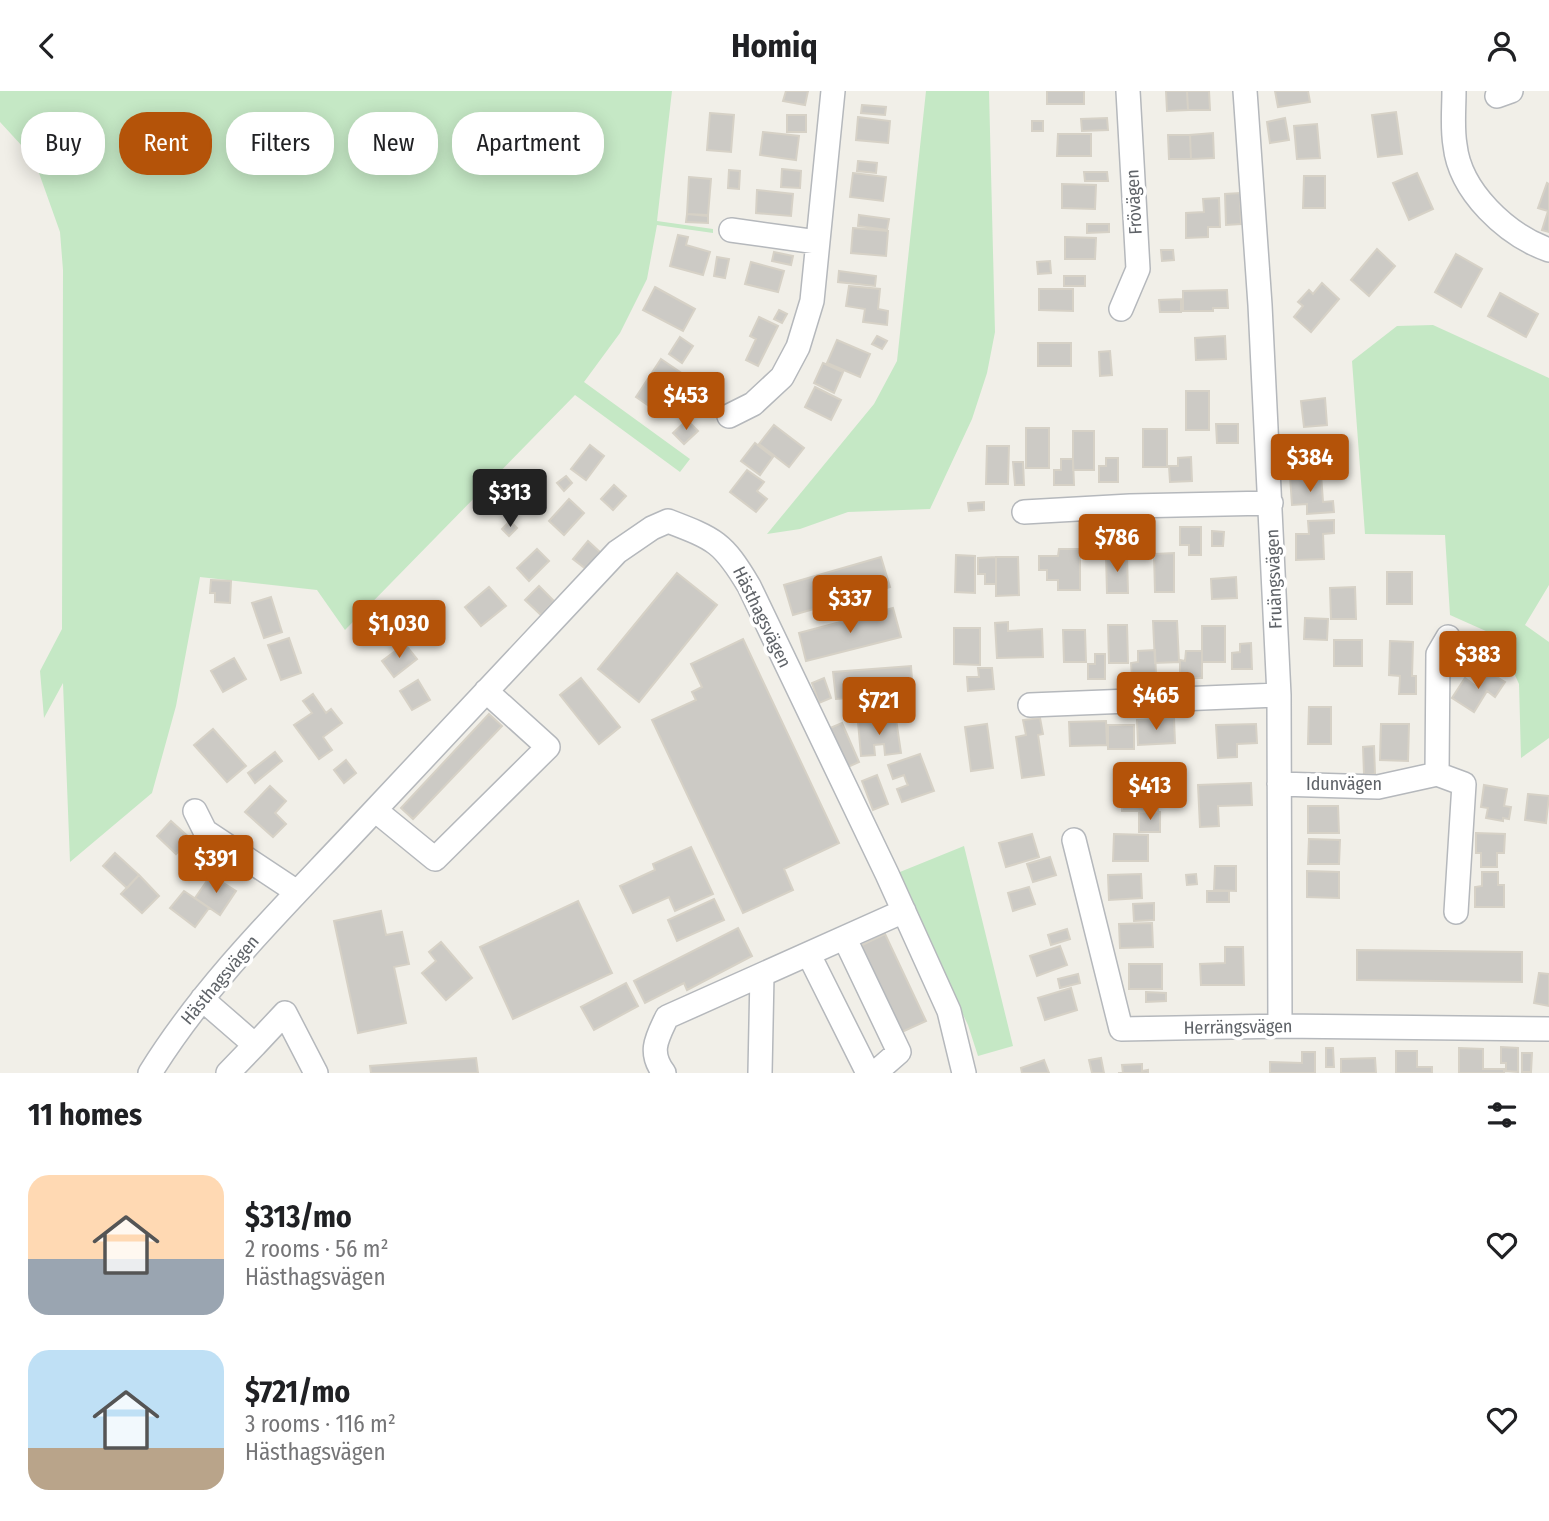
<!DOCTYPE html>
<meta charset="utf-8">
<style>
:root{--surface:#fff;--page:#f6f6f6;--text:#202124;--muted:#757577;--accent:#b45309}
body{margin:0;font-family:"Fira Sans Condensed",sans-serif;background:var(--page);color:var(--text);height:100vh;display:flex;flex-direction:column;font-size:26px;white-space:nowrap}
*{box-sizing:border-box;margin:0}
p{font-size:23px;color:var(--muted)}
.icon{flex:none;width:38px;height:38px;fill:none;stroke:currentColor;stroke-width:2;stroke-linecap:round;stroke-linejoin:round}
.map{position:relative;height:982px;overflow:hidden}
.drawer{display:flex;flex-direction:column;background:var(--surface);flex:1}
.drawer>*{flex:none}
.guide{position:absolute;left:21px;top:21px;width:700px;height:63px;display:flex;gap:14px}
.price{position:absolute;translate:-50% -60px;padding:0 16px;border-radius:7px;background:var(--accent);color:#fff;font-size:23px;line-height:46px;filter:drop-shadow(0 2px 4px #0008)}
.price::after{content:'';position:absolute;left:50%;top:42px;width:21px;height:16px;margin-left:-10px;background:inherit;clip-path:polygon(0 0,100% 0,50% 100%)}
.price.on{background:#222;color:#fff}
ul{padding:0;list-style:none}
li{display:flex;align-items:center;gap:21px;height:175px;padding:0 28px}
li span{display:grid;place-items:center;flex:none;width:196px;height:140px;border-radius:21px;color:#555}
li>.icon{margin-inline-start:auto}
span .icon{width:84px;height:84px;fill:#fffc;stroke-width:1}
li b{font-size:30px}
h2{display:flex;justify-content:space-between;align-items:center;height:84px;padding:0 28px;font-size:30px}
.chip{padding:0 24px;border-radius:28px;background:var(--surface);box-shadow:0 4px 18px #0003;font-size:24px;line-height:63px}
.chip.on{background:var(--accent);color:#fff}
header{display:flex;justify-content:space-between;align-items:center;height:91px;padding:0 28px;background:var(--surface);font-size:32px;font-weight:700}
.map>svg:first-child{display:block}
</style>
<header><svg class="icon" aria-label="back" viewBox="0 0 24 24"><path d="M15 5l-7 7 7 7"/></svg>Homiq<svg class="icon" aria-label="person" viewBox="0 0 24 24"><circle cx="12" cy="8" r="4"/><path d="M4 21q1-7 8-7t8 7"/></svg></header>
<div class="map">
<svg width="1549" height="982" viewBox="0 0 1549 982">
<rect width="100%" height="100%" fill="#f1efe8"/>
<!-- green -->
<path fill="#c5e8c5" d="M 0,0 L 672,0 L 657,130 L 713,138 L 713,142 L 657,134 L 647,188 L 620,242 L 584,291 L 690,368 L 680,381 L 575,304 L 345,539 L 317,499 L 200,486 L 176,615 L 152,702 L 70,771 L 63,592 L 44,627 L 40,580 L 62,538 L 63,179 L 60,141 L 34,68 L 0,31 Z
M 926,0 L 989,0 L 995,241 L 987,282 L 972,328 L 930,418 L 848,421 L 800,438 L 767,443 L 874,313 L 897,270 Z
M 1433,234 L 1549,287 L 1549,494 L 1525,534 L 1549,551 L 1549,647 L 1521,667 L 1519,593 L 1497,545 L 1450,524 L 1445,444 L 1365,443 L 1352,270 L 1397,235 Z
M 964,755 L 1013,955 L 978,965 L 968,934 L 895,783 Z"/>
<!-- building -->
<path fill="#cccac5" stroke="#d6d1c6" stroke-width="2" d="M 786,0 L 808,0 L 805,14 L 783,10 Z
M 1047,0 L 1084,0 L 1084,13 L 1047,13 Z
M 1166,0 L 1187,0 L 1188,19 L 1167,20 Z
M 1187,0 L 1209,0 L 1210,19 L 1188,19 Z
M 1275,0 L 1308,0 L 1310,11 L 1278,16 Z
M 862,14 L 886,16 L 885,24 L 861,22 Z
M 1396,21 L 1402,63 L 1378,66 L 1372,24 Z
M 710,22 L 734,24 L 731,61 L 707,59 Z
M 787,24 L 806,24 L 806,41 L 787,41 Z
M 858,26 L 890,30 L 888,52 L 856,49 Z
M 1107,27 L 1108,39 L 1082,40 L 1081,28 Z
M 1285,27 L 1289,49 L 1270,52 L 1267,31 Z
M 1032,30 L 1043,30 L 1043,40 L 1032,40 Z
M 1317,33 L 1320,67 L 1297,68 L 1294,35 Z
M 763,41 L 799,45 L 796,69 L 760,64 Z
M 1213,42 L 1214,67 L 1191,68 L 1190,44 Z
M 1058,43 L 1091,43 L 1091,65 L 1057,65 Z
M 1168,44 L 1190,44 L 1191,68 L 1169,68 Z
M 858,70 L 877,72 L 876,82 L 857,80 Z
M 782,78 L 801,80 L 800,97 L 781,96 Z
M 729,79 L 740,80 L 739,98 L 728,97 Z
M 1084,81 L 1107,81 L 1108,90 L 1085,90 Z
M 853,82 L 886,86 L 883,110 L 850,106 Z
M 1417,82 L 1433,118 L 1409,129 L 1393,92 Z
M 1304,85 L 1325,85 L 1325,117 L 1303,117 Z
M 689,86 L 711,88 L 708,124 L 687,123 Z
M 1547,92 L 1549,93 L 1549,141 L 1542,139 L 1548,120 L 1538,117 Z
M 1062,93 L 1096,94 L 1095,118 L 1062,117 Z
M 757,99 L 793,103 L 791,125 L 756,122 Z
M 1240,102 L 1241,133 L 1226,134 L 1225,103 Z
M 1219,107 L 1220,136 L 1208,136 L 1208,146 L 1186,147 L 1186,122 L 1204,121 L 1203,108 Z
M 687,123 L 708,125 L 708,132 L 686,131 Z
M 859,124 L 889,128 L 887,139 L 858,135 Z
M 1087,133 L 1109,133 L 1109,141 L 1087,142 Z
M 853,137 L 888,140 L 886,165 L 851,162 Z
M 678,144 L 688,146 L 686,154 L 710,161 L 703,184 L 670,175 Z
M 1065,146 L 1096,147 L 1095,168 L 1065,168 Z
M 1377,158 L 1395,175 L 1369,205 L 1351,189 Z
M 1161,159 L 1173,159 L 1174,169 L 1162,170 Z
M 774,161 L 793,165 L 791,174 L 772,170 Z
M 1456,163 L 1482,178 L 1461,216 L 1435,201 Z
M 717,166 L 729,168 L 725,187 L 714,185 Z
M 1050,170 L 1051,182 L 1038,183 L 1037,171 Z
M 751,171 L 784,180 L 778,201 L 745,193 Z
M 839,180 L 876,185 L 875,195 L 838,191 Z
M 1064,185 L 1085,185 L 1085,195 L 1064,195 Z
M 1322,192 L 1339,208 L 1311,241 L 1294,226 L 1303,215 L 1298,211 L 1309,199 L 1313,203 Z
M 849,195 L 880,198 L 878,218 L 888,220 L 887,234 L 863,231 L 865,218 L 846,215 Z
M 655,196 L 695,218 L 683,240 L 643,219 Z
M 1039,198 L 1073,198 L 1073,220 L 1039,219 Z
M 1227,199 L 1228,217 L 1213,217 L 1213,220 L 1183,220 L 1183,200 Z
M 1500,202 L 1538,223 L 1526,246 L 1488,225 Z
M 1181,208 L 1181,221 L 1160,221 L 1159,209 Z
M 779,219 L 787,223 L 782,232 L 774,228 Z
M 759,226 L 778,235 L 758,275 L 746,269 L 756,248 L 750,245 Z
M 877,245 L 887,250 L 882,258 L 872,253 Z
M 1225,245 L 1226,268 L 1196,269 L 1195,247 Z
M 680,246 L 693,255 L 682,272 L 669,263 Z
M 837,249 L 870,263 L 860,286 L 827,272 Z
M 1038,252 L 1071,252 L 1071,275 L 1038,275 Z
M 1110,260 L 1112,284 L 1100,285 L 1099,261 Z
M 661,268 L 683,283 L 658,321 L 636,306 Z
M 823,272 L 843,281 L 834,302 L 814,292 Z
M 815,296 L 841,309 L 831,329 L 805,316 Z
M 1186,300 L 1209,300 L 1209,339 L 1186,339 Z
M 1325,307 L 1327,334 L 1304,336 L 1301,310 Z
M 687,329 L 698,340 L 684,353 L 673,342 Z
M 1216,333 L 1238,333 L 1238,352 L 1217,352 Z
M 774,334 L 804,357 L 789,376 L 759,353 Z
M 1026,337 L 1049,337 L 1049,377 L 1026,377 Z
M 1143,338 L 1167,338 L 1167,376 L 1143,376 Z
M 1073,340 L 1094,340 L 1094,379 L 1073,379 Z
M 755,352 L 773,366 L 760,384 L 741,370 Z
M 590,354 L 604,365 L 586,389 L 571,378 Z
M 987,355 L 1009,355 L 1008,393 L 986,393 Z
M 1191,366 L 1192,390 L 1170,391 L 1169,375 L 1178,375 L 1178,367 Z
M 1106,367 L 1118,367 L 1118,391 L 1099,391 L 1099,375 L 1106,375 Z
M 1061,368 L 1073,368 L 1074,394 L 1054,394 L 1054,379 L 1061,379 Z
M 1013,371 L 1023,371 L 1024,394 L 1015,394 Z
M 747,379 L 764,391 L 757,400 L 767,408 L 756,421 L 730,401 Z
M 1321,383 L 1323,411 L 1333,410 L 1334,421 L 1307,423 L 1307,413 L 1292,414 L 1290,385 Z
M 566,385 L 572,392 L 564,400 L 557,392 Z
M 614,394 L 626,405 L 613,419 L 601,408 Z
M 569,408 L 584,422 L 564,444 L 549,430 Z
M 984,411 L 984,419 L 969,420 L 968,412 Z
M 1334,429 L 1334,442 L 1323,443 L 1324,468 L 1296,469 L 1296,443 L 1309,443 L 1308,430 Z
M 510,430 L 517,437 L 509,445 L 502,438 Z
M 1180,436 L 1201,436 L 1201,464 L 1189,464 L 1189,454 L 1180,454 Z
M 1086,437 L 1105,437 L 1106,465 L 1093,466 L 1093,452 L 1086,453 Z
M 1132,437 L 1150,437 L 1150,463 L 1140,463 L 1140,454 L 1132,453 Z
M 1212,440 L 1224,441 L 1223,455 L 1212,455 Z
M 588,450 L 600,461 L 586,478 L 573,468 Z
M 537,458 L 549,470 L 529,490 L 517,477 Z
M 1059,458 L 1080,458 L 1080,499 L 1058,499 L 1058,489 L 1047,489 L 1047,479 L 1039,479 L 1039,465 L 1058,465 Z
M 1174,462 L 1174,501 L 1155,501 L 1154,463 Z
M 956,464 L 975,465 L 975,502 L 955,501 Z
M 1106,464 L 1127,464 L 1128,502 L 1107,502 Z
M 881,466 L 890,496 L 793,524 L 784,494 Z
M 996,466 L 996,493 L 985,493 L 985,483 L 978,483 L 978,467 Z
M 996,466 L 1018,466 L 1019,504 L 996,505 Z
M 1387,481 L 1412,481 L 1412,513 L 1387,513 Z
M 677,482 L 717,514 L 639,611 L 598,578 Z
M 1236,486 L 1237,507 L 1212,508 L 1211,488 Z
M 211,489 L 231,490 L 230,512 L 215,511 L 215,502 L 210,502 Z
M 539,495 L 554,510 L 541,524 L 525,509 Z
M 489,496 L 506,515 L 481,535 L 465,516 Z
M 1355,496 L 1356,528 L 1331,528 L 1330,497 Z
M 271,506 L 282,541 L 264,547 L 252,512 Z
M 893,517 L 901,546 L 806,570 L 799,542 Z
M 1305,527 L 1328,528 L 1327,549 L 1304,548 Z
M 1153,530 L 1177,530 L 1179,571 L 1155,572 Z
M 1008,531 L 1008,540 L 1042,538 L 1043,566 L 997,567 L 995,532 Z
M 1108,534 L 1127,534 L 1128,572 L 1109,572 Z
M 1202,535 L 1225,535 L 1225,571 L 1202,571 Z
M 954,537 L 980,537 L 980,574 L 954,573 Z
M 1063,539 L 1085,539 L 1086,571 L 1064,571 Z
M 289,547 L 301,582 L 281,589 L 268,554 Z
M 743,548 L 839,752 L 784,778 L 793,799 L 743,822 L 652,629 L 696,609 L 692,601 L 702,596 L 691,573 Z
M 1334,549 L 1362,549 L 1362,575 L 1334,575 Z
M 1390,550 L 1413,551 L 1412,585 L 1416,585 L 1416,603 L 1399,603 L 1400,585 L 1389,584 Z
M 1251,552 L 1252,578 L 1232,578 L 1232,562 L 1240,561 L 1240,553 Z
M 405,553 L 417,568 L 394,586 L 382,570 Z
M 1470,556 L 1488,566 L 1478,582 L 1461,573 Z
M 1155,559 L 1156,584 L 1132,586 L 1131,572 L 1138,571 L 1138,560 Z
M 1186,560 L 1202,560 L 1202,587 L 1180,587 L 1180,569 L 1185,570 Z
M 1095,563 L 1105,563 L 1105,588 L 1088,588 L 1088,573 L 1095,573 Z
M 234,567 L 246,588 L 223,601 L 211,580 Z
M 911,575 L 913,602 L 836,608 L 833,581 Z
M 978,577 L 992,577 L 994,598 L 968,600 L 967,586 L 979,586 Z
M 1487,580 L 1505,591 L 1495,606 L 1487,600 L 1474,621 L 1452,607 L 1465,587 L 1477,596 Z
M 581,587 L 620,636 L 599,653 L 560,604 Z
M 824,587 L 831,607 L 819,612 L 812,592 Z
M 418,589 L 430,609 L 412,619 L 400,600 Z
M 313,603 L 326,622 L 331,618 L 342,632 L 323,646 L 332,659 L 319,668 L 294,634 L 312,622 L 303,610 Z
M 1309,616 L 1331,616 L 1331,653 L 1308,653 Z
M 489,623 L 502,635 L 413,728 L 401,717 Z
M 1040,627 L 1043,643 L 1038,644 L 1044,684 L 1022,687 L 1016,646 L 1026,644 L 1023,629 Z
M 1174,627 L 1175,652 L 1138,654 L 1137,629 Z
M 896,628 L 901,662 L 885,664 L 884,653 L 874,654 L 875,664 L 861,665 L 858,631 Z
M 1106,630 L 1107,654 L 1070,655 L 1069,631 Z
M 842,632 L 859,671 L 848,676 L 830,637 Z
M 987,633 L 993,677 L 971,680 L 965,636 Z
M 1256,633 L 1257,652 L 1237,653 L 1237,666 L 1218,667 L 1216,634 Z
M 1381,633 L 1409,633 L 1408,670 L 1380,669 Z
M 1108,634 L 1134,634 L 1134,658 L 1108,658 Z
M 213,638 L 246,675 L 227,691 L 194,654 Z
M 1374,655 L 1375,683 L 1364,683 L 1363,656 Z
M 275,661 L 282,670 L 255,692 L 248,682 Z
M 920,663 L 934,700 L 902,711 L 897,698 L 908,694 L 906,690 L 904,684 L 893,688 L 888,674 Z
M 346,669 L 356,682 L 344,692 L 334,679 Z
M 877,684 L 888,713 L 873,719 L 862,690 Z
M 1251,692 L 1252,714 L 1218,715 L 1219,735 L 1200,736 L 1198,694 Z
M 1122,694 L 1158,694 L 1158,720 L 1122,720 Z
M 1484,694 L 1507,698 L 1504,715 L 1511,716 L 1509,728 L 1503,727 L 1503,730 L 1486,727 L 1488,717 L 1481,716 Z
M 270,695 L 286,710 L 275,722 L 286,733 L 273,746 L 245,721 Z
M 1528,703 L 1549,705 L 1546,732 L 1525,729 Z
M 1308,715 L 1338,715 L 1339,742 L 1308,742 Z
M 1139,721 L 1160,721 L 1160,741 L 1139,741 Z
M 171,730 L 191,748 L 176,763 L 157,745 Z
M 1476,742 L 1505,743 L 1504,762 L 1497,762 L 1497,776 L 1481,776 L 1481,762 L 1476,762 Z
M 1032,743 L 1039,766 L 1006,776 L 999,752 Z
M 1114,743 L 1148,744 L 1148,770 L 1113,770 Z
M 1309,748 L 1340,749 L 1339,773 L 1308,773 Z
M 691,756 L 713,803 L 675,820 L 669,806 L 633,822 L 620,795 L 655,779 L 653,773 Z
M 115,762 L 139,784 L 127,797 L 103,775 Z
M 1050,766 L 1056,784 L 1033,791 L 1027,773 Z
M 1215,775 L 1236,775 L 1236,800 L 1214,799 Z
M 1307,780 L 1339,781 L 1339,807 L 1307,806 Z
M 1482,781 L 1498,781 L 1498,794 L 1504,794 L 1504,816 L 1475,816 L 1475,796 L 1482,795 Z
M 1141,783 L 1142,807 L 1109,809 L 1108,784 Z
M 1196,783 L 1197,793 L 1187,794 L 1186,784 Z
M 139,784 L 159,805 L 142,822 L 121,803 Z
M 211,784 L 236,800 L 220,824 L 195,807 Z
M 1029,796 L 1035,813 L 1013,820 L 1008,802 Z
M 184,800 L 209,817 L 195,836 L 170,817 Z
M 1207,800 L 1229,800 L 1229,811 L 1207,811 Z
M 714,808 L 724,829 L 677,850 L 668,829 Z
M 578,810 L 612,882 L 513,928 L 480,856 Z
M 1154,812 L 1154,829 L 1134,830 L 1133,813 Z
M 381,820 L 386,844 L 402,841 L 409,873 L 394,876 L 406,932 L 358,942 L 334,830 Z
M 1152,832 L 1153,856 L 1120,857 L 1119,833 Z
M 738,837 L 752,865 L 687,899 L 684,892 L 645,912 L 634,890 Z
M 1067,838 L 1070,848 L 1051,854 L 1048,844 Z
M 885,843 L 926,930 L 902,941 L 860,855 Z
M 441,851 L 472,887 L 446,909 L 422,882 L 436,870 L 429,861 Z
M 1060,855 L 1067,874 L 1037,885 L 1030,865 Z
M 1225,856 L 1243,856 L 1244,894 L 1201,894 L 1200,873 L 1225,872 Z
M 1357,859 L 1522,861 L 1522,891 L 1357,889 Z
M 1129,873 L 1162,873 L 1162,898 L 1129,898 Z
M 1539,882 L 1549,883 L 1549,915 L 1534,912 Z
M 1078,883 L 1080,892 L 1060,897 L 1058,888 Z
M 626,892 L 638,915 L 594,939 L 581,916 Z
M 1071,897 L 1077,919 L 1045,929 L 1038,907 Z
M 1146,901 L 1166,902 L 1166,910 L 1146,911 Z
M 1501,956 L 1518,957 L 1518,981 L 1506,980 L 1506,972 L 1501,972 Z
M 1326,957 L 1333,957 L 1334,976 L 1326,976 Z
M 1459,957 L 1483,958 L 1483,978 L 1504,978 L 1504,982 L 1459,982 Z
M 1396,960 L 1417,960 L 1417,976 L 1432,976 L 1432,982 L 1396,982 Z
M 1302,961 L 1315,961 L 1315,982 L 1270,982 L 1270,971 L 1302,972 Z
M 1522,962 L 1532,962 L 1531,981 L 1522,981 Z
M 476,967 L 478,982 L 371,982 L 370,975 Z
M 1101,967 L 1104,982 L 1092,982 L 1089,969 Z
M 1375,967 L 1376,982 L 1341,982 L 1341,968 Z
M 1044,969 L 1049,982 L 1022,982 L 1021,977 Z
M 1142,973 L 1142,980 L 1148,979 L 1148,982 L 1118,982 L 1123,982 L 1122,974 Z"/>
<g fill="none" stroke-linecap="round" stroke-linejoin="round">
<defs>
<path id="minor" d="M 1245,0 L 1260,214 L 1279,604 L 1280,935
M 1454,0 C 1454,18 1452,37 1455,54 C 1460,101 1507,144 1549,159
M 1497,5 L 1511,0
M 731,139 L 817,151
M 1121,218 L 1138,178 L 1128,0
M 729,325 L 753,313 L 782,286 L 798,256 L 812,210 L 833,0
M 1024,421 L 1130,415 L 1271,412
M 1030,614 L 1279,604
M 1437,683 L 1464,693 L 1456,821
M 1279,693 L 1378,696 L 1437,683 L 1438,563 L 1448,546
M 375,719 L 435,768 L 548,656 L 486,600
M 195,720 L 205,740 L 297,801
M 1074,749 L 1121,938 L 1280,935 L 1549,938
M 845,848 L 899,961 L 875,982
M 809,864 L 868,982
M 202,908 L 255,954 L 228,982
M 255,954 L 285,922 L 316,982
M 150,982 C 207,890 286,814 359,736 C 446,644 531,552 617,461 L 652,437 L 668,430 C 715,448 723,451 749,495 L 887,783 L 949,920 L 964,982
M 664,982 C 648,961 657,947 667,926 L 904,820
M 760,982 L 762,884"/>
</defs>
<!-- minor casing -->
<use href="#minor" stroke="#b5b8bc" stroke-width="26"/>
<!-- minor -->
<use href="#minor" stroke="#fff" stroke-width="23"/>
</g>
<g text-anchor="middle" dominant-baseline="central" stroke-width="7" stroke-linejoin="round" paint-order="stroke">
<!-- street labels -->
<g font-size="18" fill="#5f6368" stroke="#fff">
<text transform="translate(1134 111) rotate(-93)">Frövägen</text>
<text transform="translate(1274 488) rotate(-92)">Fruängsvägen</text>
<text transform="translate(762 526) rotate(64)">Hästhagsvägen</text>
<text x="1344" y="693">Idunvägen</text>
<text transform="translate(220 889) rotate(-50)">Hästhagsvägen</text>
<text transform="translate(1238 936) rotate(-1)">Herrängsvägen</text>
</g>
</g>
</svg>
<b class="price" style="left:686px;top:341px">$453</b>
<b class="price" style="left:1310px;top:403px">$384</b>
<b class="price on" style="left:510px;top:438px">$313</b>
<b class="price" style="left:1117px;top:483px">$786</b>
<b class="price" style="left:850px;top:544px">$337</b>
<b class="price" style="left:399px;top:569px">$1,030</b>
<b class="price" style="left:1478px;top:600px">$383</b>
<b class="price" style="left:1156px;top:641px">$465</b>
<b class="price" style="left:879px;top:646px">$721</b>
<b class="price" style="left:1150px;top:731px">$413</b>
<b class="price" style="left:216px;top:804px">$391</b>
<div class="guide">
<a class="chip">Buy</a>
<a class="chip on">Rent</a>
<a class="chip">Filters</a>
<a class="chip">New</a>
<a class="chip">Apartment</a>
</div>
</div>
<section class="drawer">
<h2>11 homes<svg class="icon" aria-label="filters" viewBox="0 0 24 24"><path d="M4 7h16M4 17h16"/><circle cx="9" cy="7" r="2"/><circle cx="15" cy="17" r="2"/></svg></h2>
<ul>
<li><span style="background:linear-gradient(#ffd9b3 60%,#9aa5b1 0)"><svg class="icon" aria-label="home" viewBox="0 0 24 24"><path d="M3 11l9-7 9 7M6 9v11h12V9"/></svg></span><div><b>$313/mo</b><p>2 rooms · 56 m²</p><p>Hästhagsvägen</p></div><svg class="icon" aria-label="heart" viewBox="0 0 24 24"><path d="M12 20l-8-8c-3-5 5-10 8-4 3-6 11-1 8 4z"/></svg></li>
<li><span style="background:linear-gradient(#bfe0f5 70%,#b9a48a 0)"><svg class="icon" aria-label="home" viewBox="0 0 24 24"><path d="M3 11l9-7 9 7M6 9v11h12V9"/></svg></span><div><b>$721/mo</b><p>3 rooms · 116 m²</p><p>Hästhagsvägen</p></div><svg class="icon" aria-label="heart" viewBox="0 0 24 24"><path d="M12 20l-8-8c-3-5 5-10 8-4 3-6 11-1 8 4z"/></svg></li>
</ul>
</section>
